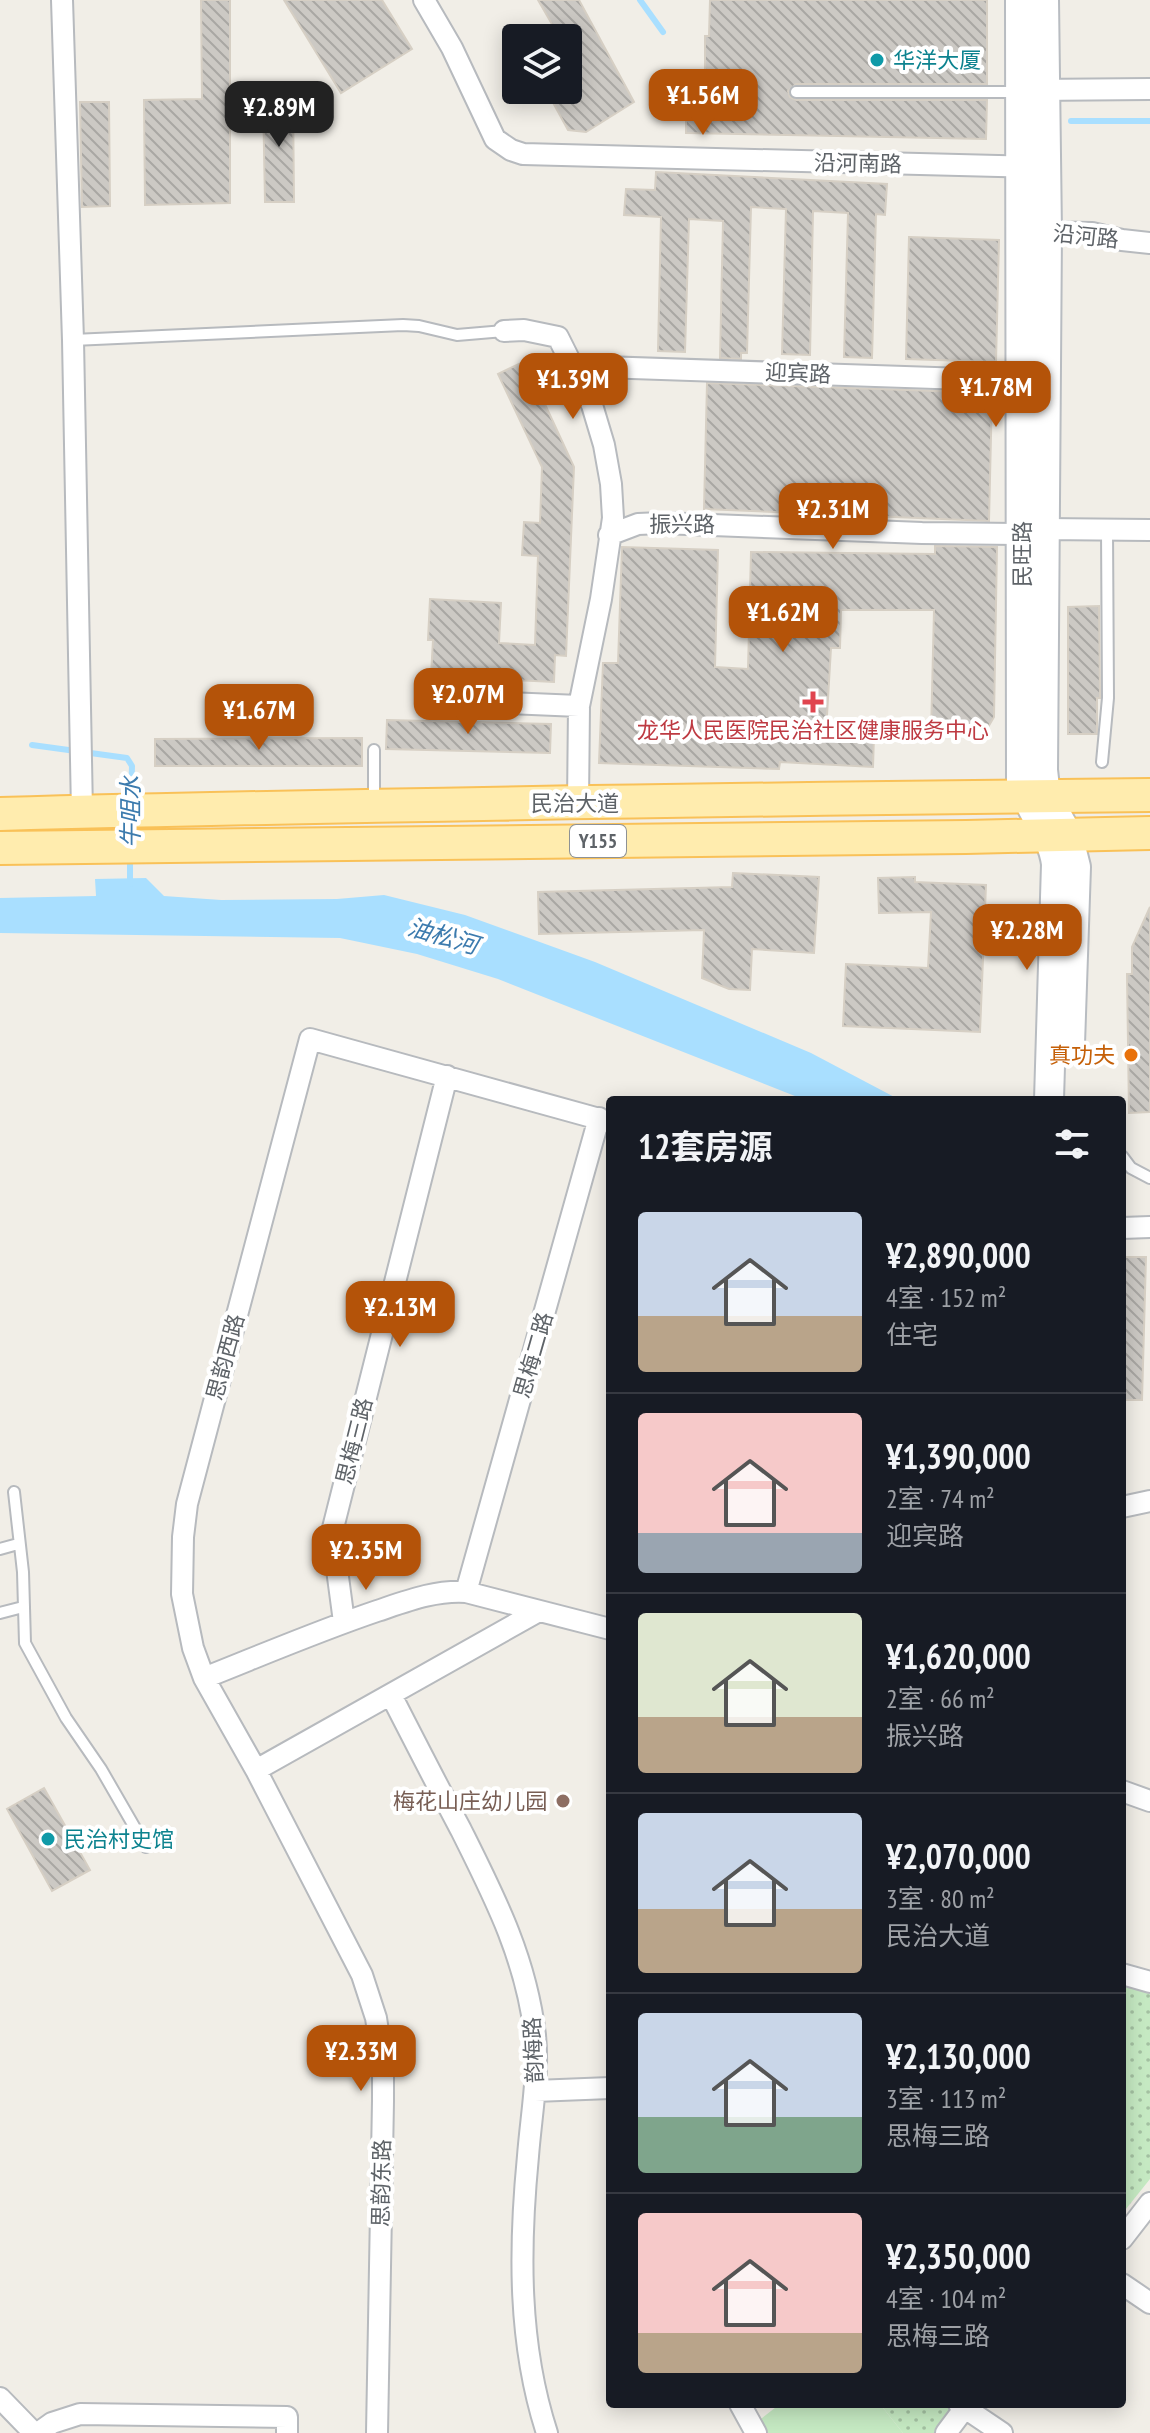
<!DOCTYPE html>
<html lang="zh">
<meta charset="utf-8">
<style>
:root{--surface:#171b24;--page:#20242c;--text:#f1f3f6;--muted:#9ea1a6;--line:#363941;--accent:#b45309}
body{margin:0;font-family:"PT Sans Narrow","Noto Sans SC",sans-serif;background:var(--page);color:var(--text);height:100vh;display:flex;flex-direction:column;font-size:30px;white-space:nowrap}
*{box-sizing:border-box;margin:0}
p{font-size:26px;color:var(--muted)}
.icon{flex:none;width:44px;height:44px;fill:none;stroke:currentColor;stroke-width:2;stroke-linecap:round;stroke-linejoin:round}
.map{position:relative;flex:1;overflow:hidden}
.drawer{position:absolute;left:606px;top:1096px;width:520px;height:1312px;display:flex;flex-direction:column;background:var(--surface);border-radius:8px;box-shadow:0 4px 20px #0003}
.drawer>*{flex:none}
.tools{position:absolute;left:502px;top:24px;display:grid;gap:16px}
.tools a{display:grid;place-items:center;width:80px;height:80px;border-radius:8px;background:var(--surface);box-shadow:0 4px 20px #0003;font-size:40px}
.price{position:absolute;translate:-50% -68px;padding:0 18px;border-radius:16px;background:var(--accent);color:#fff;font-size:26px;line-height:52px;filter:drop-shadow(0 2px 4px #0008)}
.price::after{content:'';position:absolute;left:50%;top:48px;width:24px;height:18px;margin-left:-12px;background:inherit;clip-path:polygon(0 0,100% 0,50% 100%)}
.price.selected{background:#222;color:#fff}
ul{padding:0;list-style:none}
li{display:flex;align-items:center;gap:24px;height:200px;padding:0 32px}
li+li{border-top:2px solid var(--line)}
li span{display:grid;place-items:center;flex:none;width:224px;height:160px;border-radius:8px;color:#555}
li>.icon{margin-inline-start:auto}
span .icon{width:96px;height:96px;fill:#fffc;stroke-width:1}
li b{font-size:34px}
h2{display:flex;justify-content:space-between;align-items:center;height:96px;padding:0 32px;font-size:34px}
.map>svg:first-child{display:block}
</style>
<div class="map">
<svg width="1150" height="2433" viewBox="0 0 1150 2433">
<defs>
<pattern id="green-dots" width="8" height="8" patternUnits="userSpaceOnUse" patternTransform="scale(2)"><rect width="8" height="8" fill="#c5e9c2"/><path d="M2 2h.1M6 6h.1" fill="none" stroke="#a3c0a1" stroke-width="1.8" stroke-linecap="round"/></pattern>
<pattern id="building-back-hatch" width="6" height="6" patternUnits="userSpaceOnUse" patternTransform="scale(2)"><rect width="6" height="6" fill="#ccc9c4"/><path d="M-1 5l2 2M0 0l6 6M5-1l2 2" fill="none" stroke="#a9a7a3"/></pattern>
</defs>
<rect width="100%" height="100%" fill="#f1eee7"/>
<!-- green -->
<path fill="url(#green-dots)" d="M 1122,1983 L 1150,1990 L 1150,2179 L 1122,2214 Z
M 880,2404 L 948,2404 L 950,2412 L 940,2433 L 903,2433 Z"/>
<!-- pitch -->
<path fill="#c5e9c2" d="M 780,2404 L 880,2404 L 903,2433 L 766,2433 L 757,2422 Z"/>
<!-- water -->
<path fill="#a9dfff" d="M 146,878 L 164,896 L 221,900 L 337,899 L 384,895 L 465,915 L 595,962 L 811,1053 L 900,1100 L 805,1100 L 498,979 L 417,954 L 340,938 L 0,933 L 0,898 L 96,896 L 95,879 Z"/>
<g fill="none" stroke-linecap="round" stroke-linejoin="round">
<!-- stream -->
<path stroke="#a9dfff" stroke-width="6" d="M 640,0 L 663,32
M 1071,121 L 1150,121
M 32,745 L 127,758 L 132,766 L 131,800
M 130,884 L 130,855"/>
</g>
<!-- building -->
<path fill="url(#building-back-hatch)" stroke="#d6cfc4" stroke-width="2" d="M 201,0 L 230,0 L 230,203 L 145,205 L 144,100 L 202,99 Z
M 284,0 L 382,0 L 412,49 L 341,93 Z
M 538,0 L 579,0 L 634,102 L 586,132 L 568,130 L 551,99 L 582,83 L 568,58 L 568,38 L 560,38 Z
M 710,0 L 987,0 L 987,84 L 796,84 L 788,91 L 790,97 L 796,100 L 987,100 L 986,139 L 686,133 L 686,97 L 705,97 L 705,36 L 709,36 Z
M 293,96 L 294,202 L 265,202 L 263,97 Z
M 80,102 L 109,102 L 110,206 L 82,207 Z
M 656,172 L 887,184 L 885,215 L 876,214 L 872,358 L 844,357 L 848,213 L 813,211 L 810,355 L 782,354 L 786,209 L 751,207 L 747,353 L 741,353 L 741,359 L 720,358 L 723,221 L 689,219 L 685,352 L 658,351 L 661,217 L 624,215 L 626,189 L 655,190 Z
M 909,237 L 999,240 L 996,362 L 906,359 Z
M 525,361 L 574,467 L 566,656 L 555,655 L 554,682 L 431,676 L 433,640 L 428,640 L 430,599 L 501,603 L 499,643 L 535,645 L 538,556 L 522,555 L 524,522 L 540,523 L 542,467 L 498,374 Z
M 707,383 L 992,393 L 989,521 L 704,509 Z
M 935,546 L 997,547 L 994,717 L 987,729 L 968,734 L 931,734 L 934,610 L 841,610 L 840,648 L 831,648 L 826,732 L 874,735 L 873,767 L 780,762 L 779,769 L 599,763 L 603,663 L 618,663 L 622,547 L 718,550 L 715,667 L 748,669 L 751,552 L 935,554 Z
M 1099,606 L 1100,698 L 1097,698 L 1097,734 L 1068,734 L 1068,607 Z
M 387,720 L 551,724 L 550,753 L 386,749 Z
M 362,738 L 362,766 L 155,766 L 155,739 Z
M 733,873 L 819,877 L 814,953 L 752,949 L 750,990 L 729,989 L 702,978 L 704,930 L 539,934 L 538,892 L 732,887 Z
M 915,877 L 915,882 L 986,885 L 980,1032 L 843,1026 L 846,964 L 928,968 L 931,912 L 879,913 L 878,878 Z
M 1150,907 L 1150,1112 L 1129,1113 L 1127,974 L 1132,974 L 1132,947 Z
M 1122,1257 L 1146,1257 L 1142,1400 L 1122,1400 Z
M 44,1788 L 90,1870 L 52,1891 L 7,1809 Z"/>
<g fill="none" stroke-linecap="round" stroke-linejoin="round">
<defs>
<path id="service" d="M 796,92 L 1018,92
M 73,340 L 403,325 L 419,326 L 457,335 L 504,331
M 374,750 L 374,800
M 1102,762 L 1108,698 L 1107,530
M 1122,1156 L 1131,1168 L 1150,1178
M 14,1492 L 23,1572 L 25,1643 L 66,1718 L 101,1769 L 146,1847
M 0,1549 L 18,1544
M 0,1613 L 23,1607"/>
<path id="minor" d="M 62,0 L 73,340 L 82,812
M 424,0 L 452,48 L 495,139 L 511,150 L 523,154 L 1034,167
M 1033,90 L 1150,89
M 1033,232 L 1092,233 L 1122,240 L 1150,243
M 504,331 L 524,330 L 558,337 L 592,405 L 604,445 L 611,484 L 613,518 L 601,599 L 579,706 L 578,803
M 573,366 L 1022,381
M 609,535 L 638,524 L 661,523 L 922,533 L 1022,534 L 1044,529 L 1150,530
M 437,700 L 579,706
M 1122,1228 L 1150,1227
M 1122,1507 L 1150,1501
M 466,1592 L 599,1118
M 344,1622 L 332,1532 L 447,1076
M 204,1678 C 262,1655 318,1631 377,1611 C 407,1601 435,1590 466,1592 L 610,1629
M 391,1695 C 414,1740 437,1785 461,1830 C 495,1898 526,1958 535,2035 C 539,2075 531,2116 528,2156 C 519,2249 518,2344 547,2433
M 256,1770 L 537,1612
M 1122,1791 L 1150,1801
M 1122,1974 L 1150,1982
M 535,2091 L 610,2088
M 1122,2239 L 1150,2203
M 1122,2284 L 1150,2303
M 0,2398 L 34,2433
M 740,2404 L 756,2433
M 959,2404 L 1002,2433
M 38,2433 L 52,2423 L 80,2414 L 287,2417 L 287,2433
M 377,2433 L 383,2101 L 383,2064 L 376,2018 L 362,1975 L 256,1770 L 204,1678 L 193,1648 L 182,1594 L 183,1537 L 187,1504 L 310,1039 L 610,1122
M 946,2433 L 964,2409"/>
<path id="secondary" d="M 1020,0 L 1021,781 C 1029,812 1052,833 1056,864 L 1049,1100
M 1044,0 L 1047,232 L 1043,770 L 1046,796 L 1068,835 L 1076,867 L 1070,1044"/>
<path id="primary" d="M 0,814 C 383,804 767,799 1150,795
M 0,848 L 966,837 L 1150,833"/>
</defs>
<!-- service casing -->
<use href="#service" stroke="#b7babe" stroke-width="14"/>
<!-- minor casing -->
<use href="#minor" stroke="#b7babe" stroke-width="24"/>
<!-- secondary casing -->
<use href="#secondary" stroke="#b8bcc1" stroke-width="32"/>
<!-- primary casing -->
<use href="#primary" stroke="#f9c158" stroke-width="36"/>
<!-- service -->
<use href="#service" stroke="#fff" stroke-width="10"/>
<!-- minor -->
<use href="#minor" stroke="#fff" stroke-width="20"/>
<!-- secondary -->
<use href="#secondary" stroke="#fff" stroke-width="28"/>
<!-- primary -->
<use href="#primary" stroke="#ffecae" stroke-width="32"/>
</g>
<!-- markers -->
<g fill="#0f9aa8" stroke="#fff" stroke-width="3">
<circle cx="877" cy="60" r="8"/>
<circle cx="48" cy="1839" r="8"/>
</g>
<path fill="#e0444e" stroke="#fff" stroke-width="3" d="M809 690h8v8h8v8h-8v8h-8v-8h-8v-8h8z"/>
<circle fill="#e8710a" stroke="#fff" stroke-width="3" cx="1131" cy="1055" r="8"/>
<circle fill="#8d6e63" stroke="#fff" stroke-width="3" cx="563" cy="1801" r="8"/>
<g text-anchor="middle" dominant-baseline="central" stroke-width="8" stroke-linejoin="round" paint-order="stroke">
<!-- shield labels -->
<rect fill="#fff" stroke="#8e9295" stroke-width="2" x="570" y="825" width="56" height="32" rx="6"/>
<g font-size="20" font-weight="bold" fill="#5e6368">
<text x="598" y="841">Y155</text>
</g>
<!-- culture labels -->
<g font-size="22" fill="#0d838f" stroke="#fff" text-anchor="start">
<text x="893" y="60">华洋大厦</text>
<text x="64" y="1839">民治村史馆</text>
</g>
<!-- street labels -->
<g font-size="22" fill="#5e6368" stroke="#fff">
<text transform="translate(858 163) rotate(1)">沿河南路</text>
<text transform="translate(1086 236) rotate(6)">沿河路</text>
<text transform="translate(798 373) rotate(2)">迎宾路</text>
<text x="682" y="524">振兴路</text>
<text transform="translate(1022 554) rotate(-90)">民旺路</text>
<text x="575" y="803">民治大道</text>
<text transform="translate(533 1355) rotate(-74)">思梅二路</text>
<text transform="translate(225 1357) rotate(-75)">思韵西路</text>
<text transform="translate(354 1441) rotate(-76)">思梅三路</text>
<text transform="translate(533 2050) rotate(-93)">韵梅路</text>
<text transform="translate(381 2183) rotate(-89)">思韵东路</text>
</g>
<!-- health labels -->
<g font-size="22" fill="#be3a42" stroke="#fff">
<text x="813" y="730">龙华人民医院民治社区健康服务中心</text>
</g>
<!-- food labels -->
<g font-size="22" fill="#c56008" stroke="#fff" text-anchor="end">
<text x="1115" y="1055">真功夫</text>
</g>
<!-- education labels -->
<g font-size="22" fill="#785e54" stroke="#fff" text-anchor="end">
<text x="547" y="1801">梅花山庄幼儿园</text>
</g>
<!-- water labels -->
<g font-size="24" font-style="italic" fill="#3c7bae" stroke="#fff">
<text transform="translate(130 812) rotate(-90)">牛咀水</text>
<text transform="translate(443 936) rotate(16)">油松河</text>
</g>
</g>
</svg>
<div class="tools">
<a><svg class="icon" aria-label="layers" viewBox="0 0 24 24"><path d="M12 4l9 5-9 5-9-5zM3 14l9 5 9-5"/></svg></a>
</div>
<b class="price" style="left:703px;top:137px">¥1.56M</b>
<b class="price selected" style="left:279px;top:149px">¥2.89M</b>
<b class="price" style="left:573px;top:421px">¥1.39M</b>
<b class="price" style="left:996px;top:429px">¥1.78M</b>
<b class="price" style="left:833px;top:551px">¥2.31M</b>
<b class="price" style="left:783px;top:654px">¥1.62M</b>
<b class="price" style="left:468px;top:736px">¥2.07M</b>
<b class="price" style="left:259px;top:752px">¥1.67M</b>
<b class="price" style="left:1027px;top:972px">¥2.28M</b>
<b class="price" style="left:400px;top:1349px">¥2.13M</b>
<b class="price" style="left:366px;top:1592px">¥2.35M</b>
<b class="price" style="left:361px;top:2093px">¥2.33M</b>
<section class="drawer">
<h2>12套房源<svg class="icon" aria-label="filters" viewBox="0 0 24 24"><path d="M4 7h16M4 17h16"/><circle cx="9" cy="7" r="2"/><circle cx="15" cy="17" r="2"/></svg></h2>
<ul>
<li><span style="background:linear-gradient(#c9d6e8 65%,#b9a48a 0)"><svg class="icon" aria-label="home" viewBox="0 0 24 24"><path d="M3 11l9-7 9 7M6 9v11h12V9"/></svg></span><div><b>¥2,890,000</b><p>4室 · 152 m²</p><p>住宅</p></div></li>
<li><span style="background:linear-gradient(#f6c9c9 75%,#9aa5b1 0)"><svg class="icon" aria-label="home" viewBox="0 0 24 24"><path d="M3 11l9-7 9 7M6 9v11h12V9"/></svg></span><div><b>¥1,390,000</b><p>2室 · 74 m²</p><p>迎宾路</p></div></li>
<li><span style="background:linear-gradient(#dfe7d0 65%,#b9a48a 0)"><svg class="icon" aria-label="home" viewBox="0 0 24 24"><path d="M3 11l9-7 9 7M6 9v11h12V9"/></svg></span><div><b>¥1,620,000</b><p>2室 · 66 m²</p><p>振兴路</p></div></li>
<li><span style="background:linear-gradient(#c9d6e8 60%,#b9a48a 0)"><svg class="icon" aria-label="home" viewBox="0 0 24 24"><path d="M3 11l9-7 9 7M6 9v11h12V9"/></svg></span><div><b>¥2,070,000</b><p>3室 · 80 m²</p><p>民治大道</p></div></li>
<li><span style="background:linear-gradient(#c9d6e8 65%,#7fa58c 0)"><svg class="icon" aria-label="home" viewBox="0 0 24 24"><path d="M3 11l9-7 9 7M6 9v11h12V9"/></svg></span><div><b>¥2,130,000</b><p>3室 · 113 m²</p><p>思梅三路</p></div></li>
<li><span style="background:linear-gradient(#f6c9c9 75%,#b9a48a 0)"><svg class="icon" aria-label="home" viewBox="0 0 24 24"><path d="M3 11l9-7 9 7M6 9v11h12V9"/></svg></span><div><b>¥2,350,000</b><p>4室 · 104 m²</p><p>思梅三路</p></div></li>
</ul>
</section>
</div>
